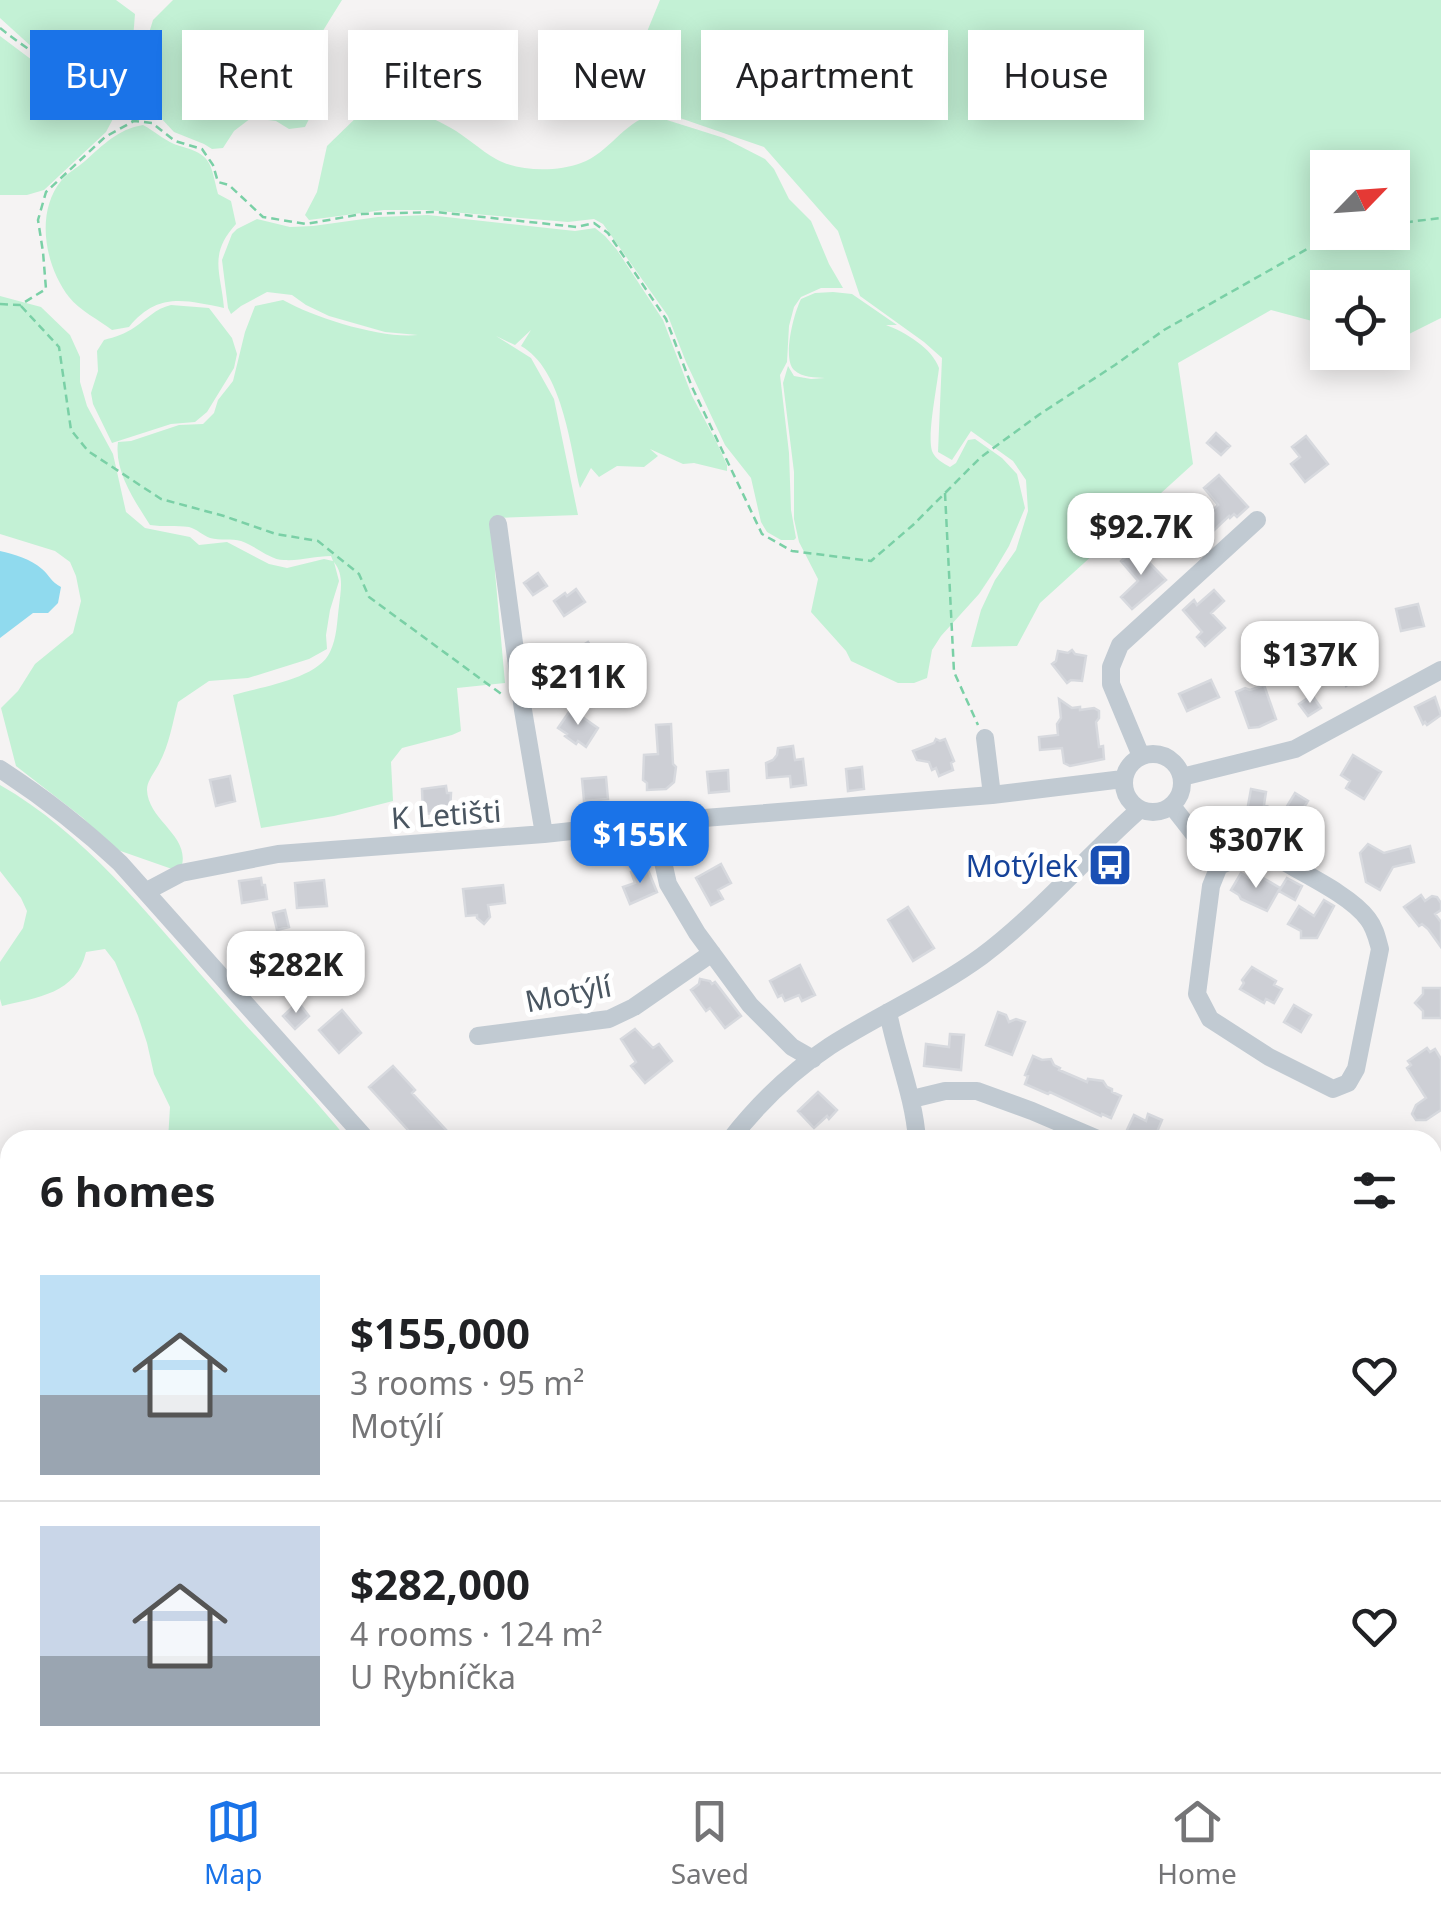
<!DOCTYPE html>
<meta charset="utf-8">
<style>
:root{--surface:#fff;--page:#f6f6f6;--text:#202124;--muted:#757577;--line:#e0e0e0;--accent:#1a73e8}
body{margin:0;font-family:"Noto Sans",sans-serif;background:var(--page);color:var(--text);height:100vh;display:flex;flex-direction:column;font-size:38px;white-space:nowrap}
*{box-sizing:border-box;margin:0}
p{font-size:32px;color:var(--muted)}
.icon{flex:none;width:55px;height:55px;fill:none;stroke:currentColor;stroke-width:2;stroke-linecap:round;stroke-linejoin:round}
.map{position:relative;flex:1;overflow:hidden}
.panel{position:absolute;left:0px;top:1130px;width:1442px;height:642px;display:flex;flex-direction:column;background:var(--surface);border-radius:30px 30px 0 0;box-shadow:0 5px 25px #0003}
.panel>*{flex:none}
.hud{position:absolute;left:30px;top:30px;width:1382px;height:90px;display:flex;gap:20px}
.needle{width:65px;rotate:65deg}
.buttons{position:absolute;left:1310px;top:150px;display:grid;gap:20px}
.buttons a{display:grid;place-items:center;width:100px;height:100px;border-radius:0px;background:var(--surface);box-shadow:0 5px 25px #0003;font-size:50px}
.price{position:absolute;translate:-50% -85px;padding:0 22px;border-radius:20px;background:#fff;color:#222;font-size:32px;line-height:65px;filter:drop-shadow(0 2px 5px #0008)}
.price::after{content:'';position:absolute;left:50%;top:60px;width:30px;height:22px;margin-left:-15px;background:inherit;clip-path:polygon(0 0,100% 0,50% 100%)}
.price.active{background:var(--accent);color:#fff}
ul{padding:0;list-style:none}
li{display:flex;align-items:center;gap:30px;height:250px;padding:0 40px}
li+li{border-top:2px solid var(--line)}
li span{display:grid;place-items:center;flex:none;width:280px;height:200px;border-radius:0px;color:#555}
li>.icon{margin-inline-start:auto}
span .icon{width:120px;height:120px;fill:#fffc;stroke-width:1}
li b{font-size:42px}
h2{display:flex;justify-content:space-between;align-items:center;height:120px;padding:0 40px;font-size:42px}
.pill{padding:0 35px;border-radius:0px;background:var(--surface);box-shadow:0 5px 25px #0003;font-size:35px;line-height:90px}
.pill.active{background:var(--accent);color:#fff}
.tabs{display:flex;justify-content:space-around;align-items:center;height:140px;border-top:2px solid var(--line);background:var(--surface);font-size:28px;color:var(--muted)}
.tabs a{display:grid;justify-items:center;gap:5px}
.tabs .active{color:var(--accent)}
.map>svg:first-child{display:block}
</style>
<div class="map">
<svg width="1441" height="1772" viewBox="0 0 1441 1772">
<rect width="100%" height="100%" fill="#f5f3f3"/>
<!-- green -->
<path fill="#c3f1d5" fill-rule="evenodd" d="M 0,0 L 116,0 L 135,14 L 130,76 L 125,96 L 114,101 L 33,48 L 0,18 Z
M 173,0 L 342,0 C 317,41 295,67 310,117 L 305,127 L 289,129 L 276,121 L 251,118 L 234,131 L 223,148 L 212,149 L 204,144 L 174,132 L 160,117 L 142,115 L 128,110 L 138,91 L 143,53 L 153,20 Z
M 660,0 L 1441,0 L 1441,318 L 1393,342 L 1392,288 L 1328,288 L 1327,325 L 1271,310 L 1178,363 L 1193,464 L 1040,603 L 1017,646 L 971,647 L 981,610 L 995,580 L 1016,550 L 1028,511 L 1026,480 L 1013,461 L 971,431 L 952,460 L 938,452 L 942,358 L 924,342 L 860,296 L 838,231 L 764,147 L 648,107 L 644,39 ZM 1328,168 L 1392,168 L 1392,232 L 1328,232 Z
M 0,36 L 48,72 L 115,115 L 106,132 L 44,190 L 27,195 L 0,195 Z
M 401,105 C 418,112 435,119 451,128 C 467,137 480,150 496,159 C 519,172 557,172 581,163 C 609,153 623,123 651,115 L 724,138 L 765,159 L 774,169 L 789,199 L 811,221 L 829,264 L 843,288 L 821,288 L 801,297 L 794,307 L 789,326 L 787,362 L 780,375 L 789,453 L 791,510 L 796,538 L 794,540 L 781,540 L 767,532 L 761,522 L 751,478 L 725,445 L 686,362 L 668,316 L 603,224 L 594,219 L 568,222 L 426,210 L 384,210 L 309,220 L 305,215 L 317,192 L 327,146 L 363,111 Z
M 143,125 C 155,131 167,143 180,146 C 212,155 210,162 218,194 L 231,201 L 236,224 C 208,255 221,272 224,308 C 184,300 158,292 129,327 L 112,330 C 99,320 79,310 69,297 C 45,266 35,213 61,181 C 67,173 77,168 85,161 C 103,145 118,129 143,125 Z
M 428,215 L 575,231 L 595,228 L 605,236 L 617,250 L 663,320 L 692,396 L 716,441 L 727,465 L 727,471 L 694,463 L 683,464 L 650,449 L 658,456 L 644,467 L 617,466 L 599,477 L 591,468 L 580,488 C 570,444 562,369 521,346 L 531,330 L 515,345 L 496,336 L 531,358 L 554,399 L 578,515 L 493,518 L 495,572 L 505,683 L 457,688 L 461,731 L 452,735 L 402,748 L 391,762 L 393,801 L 334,816 L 261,828 L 233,695 C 260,687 318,679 330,652 C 337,638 337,621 339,606 C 341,589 344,575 334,562 L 339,581 L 330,610 L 326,635 L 327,649 L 309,659 L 248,678 L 209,681 L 178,702 C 172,725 169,748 156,769 C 152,776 147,782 147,790 C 148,820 189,835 182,865 L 172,869 L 112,848 L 83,818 L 16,766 L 1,708 L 18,691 L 35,664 L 73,633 L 81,601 L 76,576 L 70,562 L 55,551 L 0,534 L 0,296 L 41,307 L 70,335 L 80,357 L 80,382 L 87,406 L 113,454 L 126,512 L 145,528 L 190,537 L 199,545 L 227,542 L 269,564 L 287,568 L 324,559 L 333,561 L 331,556 C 315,556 301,561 284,560 C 270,560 256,546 241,541 C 232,538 220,541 210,538 C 202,535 197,529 189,527 C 176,525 163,527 150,525 C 135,501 114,472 118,442 L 131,441 L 179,425 L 203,424 L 214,413 L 218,400 L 233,381 L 245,332 L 255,306 L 283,300 C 315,318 382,339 418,335 L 385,332 L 329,316 L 306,305 L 292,295 L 267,292 L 241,306 L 231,314 L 228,308 L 222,260 L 232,234 L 237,229 L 257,219 L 290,227 L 313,226 L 378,217 Z
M 833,292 L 852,294 L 897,325 L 886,325 C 905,332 932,348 939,368 C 937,387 927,435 932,451 C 935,459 943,463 950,467 L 956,463 L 968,440 L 975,439 L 1002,458 L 1017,474 L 1025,508 L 1009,546 L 993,573 L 979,594 L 941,636 L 932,650 L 927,678 L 914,683 L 898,683 L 851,661 L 846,651 L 811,612 L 818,579 L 799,542 L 794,519 L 794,472 L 783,383 L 788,366 L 794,376 L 811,379 L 825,378 C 816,377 802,378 794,370 C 782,358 794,313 801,299 L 815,293 Z
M 171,305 L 209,308 L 232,338 L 237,354 L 234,368 L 207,412 L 195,422 L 171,424 L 112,443 L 93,404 L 91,393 L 98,371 L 97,351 L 104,340 C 115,337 125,334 135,327 C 148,318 155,309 171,305 Z
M 0,785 C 84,833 147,913 210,985 C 255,1037 304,1086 348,1140 L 168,1140 L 170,1107 L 154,1074 L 147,1043 L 138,1016 L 115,962 L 105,949 L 86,952 C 76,994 38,997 2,1006 L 0,999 L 0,962 L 23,928 L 27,911 L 21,898 L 0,871 Z
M 1441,1267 L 1441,1772 L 871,1772 L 861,1763 L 1432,1762 L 1432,1289 Z
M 0,1362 L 10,1384 L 10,1762 L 179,1763 L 184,1772 L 0,1772 Z
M 522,1762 L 622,1763 L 632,1772 L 522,1772 Z
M 670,1762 L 854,1762 L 866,1772 L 793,1772 L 791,1770 L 790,1772 L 670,1772 Z
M 459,1763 L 502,1763 L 501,1772 L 462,1772 Z"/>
<!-- water -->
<path fill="#90daee" d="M 0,551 C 14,554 31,559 42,569 C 50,576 51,582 61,587 L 58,603 L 48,613 L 33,613 L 0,638 Z"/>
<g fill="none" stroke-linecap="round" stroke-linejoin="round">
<!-- stream -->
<path stroke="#90daee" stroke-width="5" d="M 1432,1727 L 1441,1725
M 666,1762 L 674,1772
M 1305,1772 L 1309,1766 L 1315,1762"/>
</g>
<!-- building -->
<path fill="#cdcfd5" stroke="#d7d9de" stroke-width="2.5" d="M 1216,433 L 1230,446 L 1221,455 L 1207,443 Z
M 1306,436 L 1328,464 L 1305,482 L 1291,464 L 1300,457 L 1292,447 Z
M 1219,475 L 1248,507 L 1237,517 L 1234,514 L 1230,518 L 1229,516 L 1211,533 L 1200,522 L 1218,505 L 1204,488 Z
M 1135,548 L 1166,580 L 1132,609 L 1121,597 L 1138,581 L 1121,561 Z
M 538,573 L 547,586 L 533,595 L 524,583 Z
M 576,589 L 585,602 L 564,616 L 554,601 L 565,593 L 567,596 Z
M 1214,590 L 1224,601 L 1211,613 L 1225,628 L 1205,646 L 1197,637 L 1202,632 L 1183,610 L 1194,600 L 1197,605 Z
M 1418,604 L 1424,626 L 1401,631 L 1396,609 Z
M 588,642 L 600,660 L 585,671 L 572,652 Z
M 1353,646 L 1359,655 L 1361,654 L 1371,669 L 1346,686 L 1336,670 L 1343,665 L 1337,656 Z
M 1072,650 L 1075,654 L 1086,656 L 1082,681 L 1071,680 L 1067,683 L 1052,664 L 1056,661 L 1058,651 L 1068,653 Z
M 1211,680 L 1219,697 L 1187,711 L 1179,694 Z
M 1264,685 L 1276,719 L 1259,727 L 1249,728 L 1236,692 L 1245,688 L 1250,690 Z
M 1312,695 L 1321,708 L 1308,716 L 1299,704 Z
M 1435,697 L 1441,715 L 1427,725 L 1425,722 L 1423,724 L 1415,707 Z
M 1059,699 L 1072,708 L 1080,707 L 1080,710 L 1094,708 L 1099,711 L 1099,718 L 1096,722 L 1099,747 L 1103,746 L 1104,759 L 1070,766 L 1064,763 L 1062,748 L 1040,750 L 1039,737 L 1058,735 L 1057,724 L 1061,718 Z
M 571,709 L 598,728 L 586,747 L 578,741 L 576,744 L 565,736 L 567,734 L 558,728 Z
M 671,724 L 673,764 L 676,767 L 674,782 L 666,789 L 647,790 L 647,783 L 643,780 L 644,755 L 658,754 L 656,725 Z
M 936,739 L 940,741 L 945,739 L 954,761 L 951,763 L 953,770 L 939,776 L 936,768 L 932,770 L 929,762 L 917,760 L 913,751 L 934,743 Z
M 793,746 L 795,760 L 803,759 L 806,785 L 791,787 L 790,776 L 767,778 L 766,763 L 773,760 L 777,755 L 778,748 Z
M 1353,755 L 1381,772 L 1364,799 L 1346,788 L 1350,781 L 1341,775 Z
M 862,767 L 864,789 L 848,791 L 846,769 Z
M 728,770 L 729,791 L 709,793 L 707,772 Z
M 230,776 L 235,801 L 216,806 L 210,780 Z
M 606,777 L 608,799 L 584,801 L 582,779 Z
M 446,786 L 447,793 L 451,793 L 450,812 L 423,814 L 422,789 Z
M 1251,789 L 1266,792 L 1264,805 L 1283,813 L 1295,793 L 1308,801 L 1296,820 L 1307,827 L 1295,846 L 1285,840 L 1281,842 L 1259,828 L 1258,834 L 1250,833 L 1245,836 L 1242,831 L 1234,830 L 1238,809 L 1247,811 Z
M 1368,844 L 1384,853 L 1410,846 L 1414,862 L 1393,867 L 1380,890 L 1366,882 L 1360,853 Z
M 721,864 L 731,883 L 718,890 L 723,899 L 711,905 L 696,878 Z
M 646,865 L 657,892 L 630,904 L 623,887 L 635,883 L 631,872 Z
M 1253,872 L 1280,888 L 1267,911 L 1241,899 L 1239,895 L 1231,890 L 1241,873 L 1249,878 Z
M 261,878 L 262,885 L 265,885 L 267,899 L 242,903 L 239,881 Z
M 1287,878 L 1302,886 L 1295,900 L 1279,891 Z
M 324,880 L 327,906 L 297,908 L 295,883 Z
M 503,885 L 505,903 L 488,905 L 490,917 L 484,924 L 477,918 L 477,915 L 466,916 L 463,889 Z
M 1421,895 L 1425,901 L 1432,896 L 1437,897 L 1441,903 L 1441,910 L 1435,914 L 1441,922 L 1441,947 L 1428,929 L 1422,924 L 1419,926 L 1404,907 Z
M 1324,900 L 1334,906 L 1317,938 L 1301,938 L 1301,931 L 1288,924 L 1299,906 L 1314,916 Z
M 908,907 L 934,948 L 913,961 L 888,920 Z
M 285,910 L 289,927 L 277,930 L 273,913 Z
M 800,965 L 815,995 L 802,1001 L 799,995 L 785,1001 L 782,995 L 778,997 L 770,981 Z
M 1252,967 L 1276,981 L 1274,985 L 1282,989 L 1274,1003 L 1266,999 L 1264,1003 L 1240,989 L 1244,983 L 1242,980 Z
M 700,979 L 710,981 L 712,984 L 715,982 L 741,1016 L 725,1028 L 710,1008 L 706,1011 L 691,990 L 699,984 Z
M 1423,988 L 1441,988 L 1441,1018 L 1423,1018 L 1423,1011 L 1415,1003 L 1423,994 Z
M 298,1002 L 309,1016 L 295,1029 L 283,1016 Z
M 1294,1005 L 1311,1015 L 1301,1032 L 1284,1022 Z
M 342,1010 L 361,1033 L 339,1053 L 319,1030 Z
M 998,1012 L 1006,1015 L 1009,1022 L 1016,1019 L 1025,1022 L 1012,1055 L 986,1045 Z
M 635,1029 L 653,1048 L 659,1044 L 672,1061 L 645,1083 L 631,1066 L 636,1062 L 621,1039 Z
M 950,1034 L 964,1035 L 961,1070 L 924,1066 L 926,1044 L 949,1047 Z
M 1427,1048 L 1430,1052 L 1435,1049 L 1441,1059 L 1441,1110 L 1426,1120 L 1416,1120 L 1412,1114 L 1416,1105 L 1426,1098 L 1407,1068 L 1411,1065 L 1408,1061 Z
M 1033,1056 L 1042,1060 L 1051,1059 L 1054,1065 L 1060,1068 L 1059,1070 L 1087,1082 L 1088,1079 L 1103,1081 L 1107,1087 L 1112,1089 L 1112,1092 L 1121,1096 L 1111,1118 L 1102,1114 L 1101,1116 L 1050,1092 L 1048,1094 L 1025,1084 L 1028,1076 L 1025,1075 Z
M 393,1066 L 415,1090 L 412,1093 L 447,1131 L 437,1140 L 417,1140 L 369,1087 Z
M 818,1092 L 837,1110 L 829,1119 L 827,1116 L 814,1128 L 798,1111 Z
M 1148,1114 L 1162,1120 L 1154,1139 L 1127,1130 L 1134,1115 L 1146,1121 Z"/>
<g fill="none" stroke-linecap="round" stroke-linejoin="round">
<!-- path -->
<path stroke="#7ad0a6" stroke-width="2.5" stroke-dasharray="8 5" stroke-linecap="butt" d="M 0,28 C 43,62 91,87 134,121
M 1392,224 L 1441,218
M 0,304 L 20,305 L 46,289 L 43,252 L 38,220 L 46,192 L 105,137 L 134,121 L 152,123 L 175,141 L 202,149 L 213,165 L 218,182 L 229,185 L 263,217 L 306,224 L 362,214 L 436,212 L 577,227 L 594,223 L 608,233 L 666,319 L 692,387 L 762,534 L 792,551 L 871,561 L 913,525 L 981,457 L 1040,414 L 1115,365 L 1164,330 L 1337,232
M 21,306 L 59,347 L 71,430 L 88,451 L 161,499 L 224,516 L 276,534 L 318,541 L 359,574 L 369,597 L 504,696
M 945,493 L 954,672 L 978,725
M 0,1190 L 10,1201"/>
<!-- minor -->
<path stroke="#c1cad2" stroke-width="18" d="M 498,524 L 523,710 L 544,834
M 985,738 L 992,795
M1124 783a29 29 0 1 1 58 0a29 29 0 1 1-58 0Z
M 1141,756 L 1111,684 L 1111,667 L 1120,645 L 1257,520
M 0,769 C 43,797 83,828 120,863 L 367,1140
M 1182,777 L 1295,749 L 1441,670
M 1172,806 L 1219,866
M 654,822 L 668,884 L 697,933 L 750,1005 L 792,1047 L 813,1059
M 1260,853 L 1274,856 C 1300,872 1351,895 1368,919 C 1375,928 1377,938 1380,949 L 1356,1069 L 1348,1083 L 1333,1089 L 1269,1057 L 1210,1019 L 1197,994 L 1211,886 L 1219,866 L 1239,857 Z
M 147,891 L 181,873 L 278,854 L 544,834 L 654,822 L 992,795 L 1123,779
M 888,1012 C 896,1055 914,1096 917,1140
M 478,1036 L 609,1019 L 634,1007 L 712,953
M 912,1099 L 945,1091 L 977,1091 L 1032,1111 L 1100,1140
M 730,1140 C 758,1104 792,1071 830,1046 C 880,1014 934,991 982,956 C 1039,913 1086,857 1139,810
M 513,1772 L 514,1762"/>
</g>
<!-- icons -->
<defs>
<symbol id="bus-square" viewBox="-11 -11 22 22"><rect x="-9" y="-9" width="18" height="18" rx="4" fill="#1a4fb4" stroke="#fff"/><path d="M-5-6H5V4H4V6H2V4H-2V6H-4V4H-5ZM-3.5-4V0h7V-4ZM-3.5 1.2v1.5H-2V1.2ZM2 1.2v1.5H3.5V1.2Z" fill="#fff"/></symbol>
</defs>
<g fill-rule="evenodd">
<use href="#bus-square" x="1085" y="840" width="50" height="50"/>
</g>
<g text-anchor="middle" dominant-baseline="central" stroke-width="10" stroke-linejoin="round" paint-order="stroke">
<!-- street labels -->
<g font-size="30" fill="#4a5661" stroke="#fff">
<text transform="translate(446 814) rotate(-4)">K Letišti</text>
<text transform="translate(568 993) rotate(-11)">Motýlí</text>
</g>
<!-- transit labels -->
<g font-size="30" fill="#164399" stroke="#fff" text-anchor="end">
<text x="1078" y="865">Motýlek</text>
</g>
</g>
</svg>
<div class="buttons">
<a><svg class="needle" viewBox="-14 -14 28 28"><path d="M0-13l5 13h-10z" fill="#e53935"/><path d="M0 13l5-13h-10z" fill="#757577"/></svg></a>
<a><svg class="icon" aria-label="locate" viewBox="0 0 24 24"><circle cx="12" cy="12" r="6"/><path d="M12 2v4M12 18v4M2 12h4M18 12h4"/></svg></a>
</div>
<b class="price" style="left:1141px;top:578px">$92.7K</b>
<b class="price" style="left:1310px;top:706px">$137K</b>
<b class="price" style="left:578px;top:728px">$211K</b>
<b class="price active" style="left:640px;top:886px">$155K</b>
<b class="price" style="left:1256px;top:891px">$307K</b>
<b class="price" style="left:296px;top:1016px">$282K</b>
<div class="hud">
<a class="pill active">Buy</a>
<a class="pill">Rent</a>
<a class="pill">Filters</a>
<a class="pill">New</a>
<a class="pill">Apartment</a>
<a class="pill">House</a>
</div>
<section class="panel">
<h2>6 homes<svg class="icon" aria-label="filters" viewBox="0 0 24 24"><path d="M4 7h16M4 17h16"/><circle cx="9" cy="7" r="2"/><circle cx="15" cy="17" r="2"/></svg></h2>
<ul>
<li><span style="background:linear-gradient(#bfe0f5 60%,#9aa5b1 0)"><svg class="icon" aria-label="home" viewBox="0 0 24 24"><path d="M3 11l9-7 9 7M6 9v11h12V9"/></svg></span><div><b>$155,000</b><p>3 rooms · 95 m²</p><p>Motýlí</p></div><svg class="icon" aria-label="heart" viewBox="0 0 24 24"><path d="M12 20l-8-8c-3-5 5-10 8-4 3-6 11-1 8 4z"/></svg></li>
<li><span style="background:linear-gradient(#c9d6e8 65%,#9aa5b1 0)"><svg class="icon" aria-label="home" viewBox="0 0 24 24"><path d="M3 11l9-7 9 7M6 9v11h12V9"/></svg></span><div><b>$282,000</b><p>4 rooms · 124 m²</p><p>U Rybníčka</p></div><svg class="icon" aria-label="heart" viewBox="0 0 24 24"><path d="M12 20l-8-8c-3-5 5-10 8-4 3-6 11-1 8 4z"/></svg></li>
</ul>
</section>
</div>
<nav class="tabs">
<a class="active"><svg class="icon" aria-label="map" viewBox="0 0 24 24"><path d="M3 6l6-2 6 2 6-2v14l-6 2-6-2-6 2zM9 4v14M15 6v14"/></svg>Map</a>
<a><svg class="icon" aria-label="saved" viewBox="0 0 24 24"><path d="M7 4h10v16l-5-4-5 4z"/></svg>Saved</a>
<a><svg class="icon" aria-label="home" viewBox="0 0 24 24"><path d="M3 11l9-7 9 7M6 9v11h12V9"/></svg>Home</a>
</nav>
